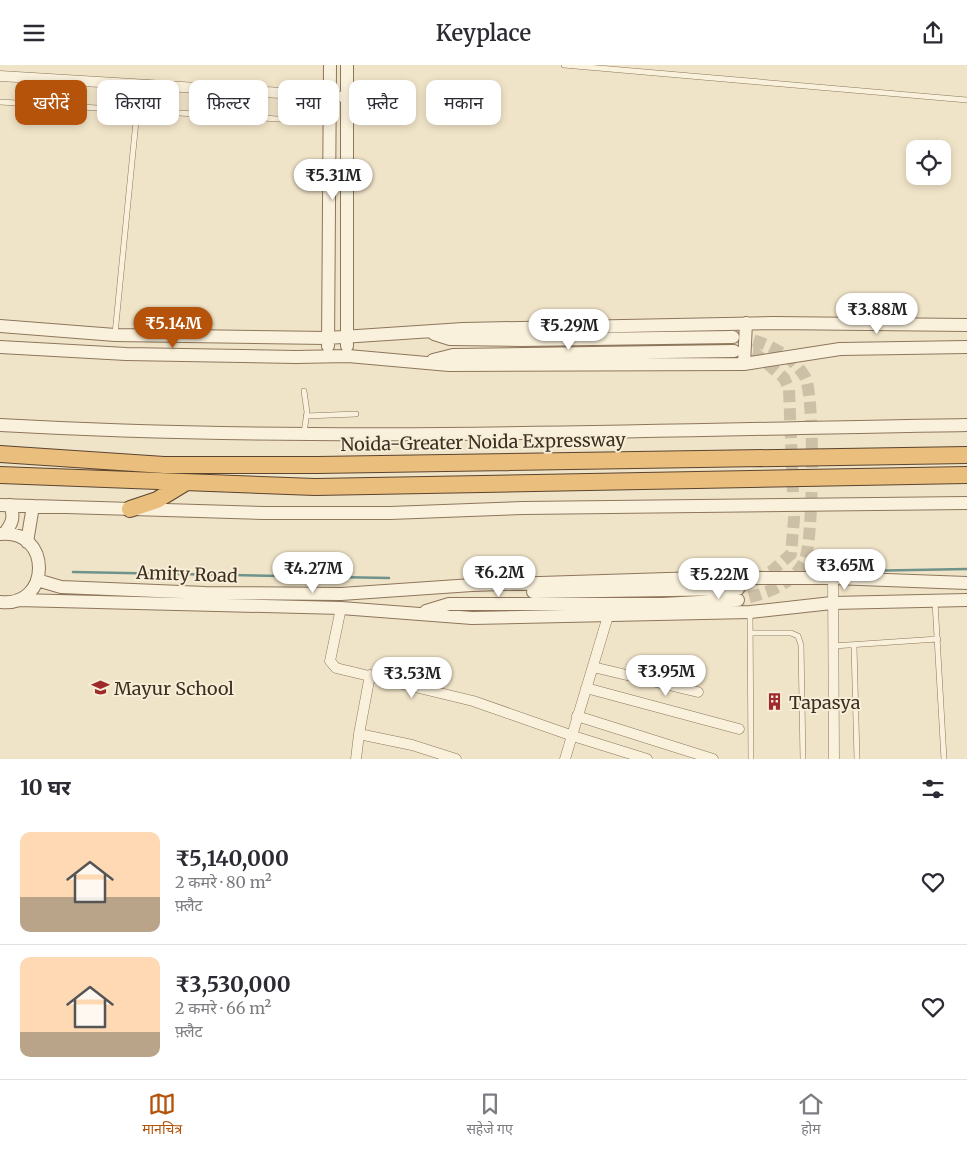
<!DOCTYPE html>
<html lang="hi">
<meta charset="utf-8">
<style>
:root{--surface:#fff;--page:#f2f2f3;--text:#2b2b33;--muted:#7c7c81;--line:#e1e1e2;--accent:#b45309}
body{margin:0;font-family:Merriweather,"Noto Sans Devanagari",serif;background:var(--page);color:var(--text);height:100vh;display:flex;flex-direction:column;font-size:19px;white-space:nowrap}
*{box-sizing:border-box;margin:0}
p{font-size:16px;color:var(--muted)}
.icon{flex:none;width:28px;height:28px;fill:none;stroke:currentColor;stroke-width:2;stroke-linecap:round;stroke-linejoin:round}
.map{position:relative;height:694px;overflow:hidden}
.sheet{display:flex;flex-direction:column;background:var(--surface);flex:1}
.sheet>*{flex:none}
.top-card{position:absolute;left:15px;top:15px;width:500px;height:45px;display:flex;gap:10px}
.controls{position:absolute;left:906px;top:75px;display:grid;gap:10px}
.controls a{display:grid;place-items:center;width:45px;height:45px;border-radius:10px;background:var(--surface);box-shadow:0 2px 8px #0003;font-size:25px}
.price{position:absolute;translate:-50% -42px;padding:0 11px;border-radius:18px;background:#fff;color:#222;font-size:16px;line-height:32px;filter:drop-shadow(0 1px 2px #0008)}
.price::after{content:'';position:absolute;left:50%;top:30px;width:15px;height:11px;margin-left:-8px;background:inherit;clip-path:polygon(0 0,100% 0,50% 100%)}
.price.current{background:var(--accent);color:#fff}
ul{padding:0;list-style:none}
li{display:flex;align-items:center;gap:15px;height:125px;padding:0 20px}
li+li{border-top:1px solid var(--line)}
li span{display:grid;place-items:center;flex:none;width:140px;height:100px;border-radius:10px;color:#555}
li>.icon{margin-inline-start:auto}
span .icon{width:60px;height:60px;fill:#fffc;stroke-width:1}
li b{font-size:21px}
h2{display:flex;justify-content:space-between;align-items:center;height:60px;padding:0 20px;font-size:21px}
.pill{padding:0 18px;border-radius:10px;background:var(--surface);box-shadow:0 2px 8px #0003;font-size:18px;line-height:45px}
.pill.current{background:var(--accent);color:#fff}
header{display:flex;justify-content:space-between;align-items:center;height:65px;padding:0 20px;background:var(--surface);font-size:22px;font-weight:600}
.tab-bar{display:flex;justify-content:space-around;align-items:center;height:70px;border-top:1px solid var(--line);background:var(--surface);font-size:14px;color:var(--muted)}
.tab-bar a{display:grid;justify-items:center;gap:2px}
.tab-bar .current{color:var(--accent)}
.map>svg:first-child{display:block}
</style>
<header><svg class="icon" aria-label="menu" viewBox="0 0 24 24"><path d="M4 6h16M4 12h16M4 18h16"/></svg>Keyplace<svg class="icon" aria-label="share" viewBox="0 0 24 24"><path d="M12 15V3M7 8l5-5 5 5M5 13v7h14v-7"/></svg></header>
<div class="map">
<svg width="967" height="694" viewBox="0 0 967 694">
<rect width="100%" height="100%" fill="#f0e4c8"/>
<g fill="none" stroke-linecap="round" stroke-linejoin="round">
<!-- stream -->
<path stroke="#6f938a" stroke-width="2.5" d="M 859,506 L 967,504
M 73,507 L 389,513"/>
<!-- tertiary-tunnel -->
<path stroke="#ccc0a6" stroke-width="12" stroke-dasharray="12 6" stroke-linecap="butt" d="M 736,272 C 762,275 791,288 805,312 C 815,328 814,480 804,497 C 790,522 764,529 738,535
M 735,286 L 754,287 L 784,313 L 789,324 L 794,454 L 791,489 L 772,506 L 738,524"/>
<defs>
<path id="service" d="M 564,0 L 967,35
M 0,37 L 294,55
M 115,269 L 137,46
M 304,326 L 307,347 L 304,368
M 306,351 L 356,349
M 935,537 L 944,694
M 750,548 L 751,694
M 751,568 L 791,568 L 798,571 L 801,580 L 803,694
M 854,580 L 857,694
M 833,581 L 938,574"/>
<path id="minor" d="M 0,11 L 347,32
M 833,513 L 834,694
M 341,543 L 330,596 L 336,603 L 473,636 L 573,671 L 647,694
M 593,602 L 698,627
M 586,623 L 739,664
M 577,651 L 713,694
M 359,669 L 412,680 L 456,694
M 356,694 L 359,669 L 370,610
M 565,694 L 608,551"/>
<path id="tertiary" d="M 347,0 L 347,281
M 0,261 L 115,270 L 327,273 L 463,264 L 773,258 L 967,260
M 434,269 L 450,274 L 521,275 L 733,272
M 328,281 L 330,0
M 0,282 L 126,289 L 296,292 L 348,291 L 449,300 L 744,299 L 840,284 L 967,282
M 433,295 L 453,290 L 734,286
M 744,299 L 746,258
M 0,360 C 322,378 645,365 967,360
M 0,440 L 265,448 L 390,448 L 523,443 L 967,438
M 0,469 C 52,463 52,543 0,537
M 4,469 C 12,459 15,452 10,440
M 27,477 L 33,441
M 37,515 L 61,522 L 205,528 L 341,529 L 472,520 L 699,513 L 833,513 L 967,518
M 533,527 L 738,524
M 18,535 L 341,543 L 472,553 L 750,547 L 832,538 L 967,535
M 426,546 L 449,539 L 662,539 L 738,535"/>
<path id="trunk" d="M 0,389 L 164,400 L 317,400 L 967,390
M 0,410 L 315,422 L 967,410
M 130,444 L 157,435 L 185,418"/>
</defs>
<!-- service casing -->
<use href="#service" stroke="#8d765c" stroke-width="6"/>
<!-- minor casing -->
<use href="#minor" stroke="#8d765c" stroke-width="11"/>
<!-- tertiary casing -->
<use href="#tertiary" stroke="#8d765c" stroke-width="14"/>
<!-- trunk casing -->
<use href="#trunk" stroke="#5b4430" stroke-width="18"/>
<!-- service -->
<use href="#service" stroke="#faf1dc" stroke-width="5"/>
<!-- minor -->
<use href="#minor" stroke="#faf1dc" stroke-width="10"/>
<!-- tertiary -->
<use href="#tertiary" stroke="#faf1dc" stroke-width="12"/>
<!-- trunk -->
<use href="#trunk" stroke="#eabe7c" stroke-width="16"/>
</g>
<!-- icons -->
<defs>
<symbol id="school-bare" viewBox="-9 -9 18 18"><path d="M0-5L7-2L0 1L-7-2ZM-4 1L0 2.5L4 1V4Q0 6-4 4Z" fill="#9e2a2b" stroke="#f7eed8" stroke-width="2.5" paint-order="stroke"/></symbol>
<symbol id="building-bare" viewBox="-9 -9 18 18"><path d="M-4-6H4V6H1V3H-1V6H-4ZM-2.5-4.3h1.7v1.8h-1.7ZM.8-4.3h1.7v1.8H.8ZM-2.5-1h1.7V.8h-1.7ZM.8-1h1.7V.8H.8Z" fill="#9e2a2b" stroke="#f7eed8" stroke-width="2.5" paint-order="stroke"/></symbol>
</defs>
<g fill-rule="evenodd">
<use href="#school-bare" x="88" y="610" width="25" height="25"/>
<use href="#building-bare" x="762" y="624" width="25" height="25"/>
</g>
<g text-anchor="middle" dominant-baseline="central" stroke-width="4" stroke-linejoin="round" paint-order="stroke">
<!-- street labels -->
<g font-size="18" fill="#3d2e20" stroke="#f7eed8">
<text transform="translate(483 377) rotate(-1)">Noida-Greater Noida Expressway</text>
<text transform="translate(187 509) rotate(2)">Amity Road</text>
</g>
<!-- poi labels -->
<g font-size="18" fill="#3d2e20" stroke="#f7eed8" text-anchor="start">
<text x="114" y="623">Mayur School</text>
<text x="789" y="637">Tapasya</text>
</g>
</g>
</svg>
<div class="controls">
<a><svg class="icon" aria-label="locate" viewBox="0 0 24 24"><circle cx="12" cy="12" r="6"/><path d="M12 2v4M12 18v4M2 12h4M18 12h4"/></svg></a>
</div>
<b class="price" style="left:333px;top:136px">₹5.31M</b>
<b class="price" style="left:877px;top:270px">₹3.88M</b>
<b class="price current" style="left:173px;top:284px">₹5.14M</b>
<b class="price" style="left:569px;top:286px">₹5.29M</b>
<b class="price" style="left:845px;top:526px">₹3.65M</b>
<b class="price" style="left:313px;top:529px">₹4.27M</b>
<b class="price" style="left:499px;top:533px">₹6.2M</b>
<b class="price" style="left:719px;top:535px">₹5.22M</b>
<b class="price" style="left:666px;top:632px">₹3.95M</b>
<b class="price" style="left:412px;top:634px">₹3.53M</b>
<div class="top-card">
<a class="pill current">खरीदें</a>
<a class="pill">किराया</a>
<a class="pill">फ़िल्टर</a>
<a class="pill">नया</a>
<a class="pill">फ़्लैट</a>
<a class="pill">मकान</a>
</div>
</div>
<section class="sheet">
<h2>10 घर<svg class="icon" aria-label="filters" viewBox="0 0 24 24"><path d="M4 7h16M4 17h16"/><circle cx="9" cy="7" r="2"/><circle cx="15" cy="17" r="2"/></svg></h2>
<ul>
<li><span style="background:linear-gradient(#ffd9b3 65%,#b9a48a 0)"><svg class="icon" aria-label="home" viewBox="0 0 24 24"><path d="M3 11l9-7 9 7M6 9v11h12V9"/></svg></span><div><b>₹5,140,000</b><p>2 कमरे · 80 m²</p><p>फ़्लैट</p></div><svg class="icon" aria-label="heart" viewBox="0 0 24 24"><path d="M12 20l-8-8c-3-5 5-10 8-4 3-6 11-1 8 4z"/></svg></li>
<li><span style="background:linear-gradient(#ffd9b3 75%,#b9a48a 0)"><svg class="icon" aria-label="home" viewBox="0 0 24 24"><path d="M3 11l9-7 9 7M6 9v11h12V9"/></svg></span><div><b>₹3,530,000</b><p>2 कमरे · 66 m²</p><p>फ़्लैट</p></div><svg class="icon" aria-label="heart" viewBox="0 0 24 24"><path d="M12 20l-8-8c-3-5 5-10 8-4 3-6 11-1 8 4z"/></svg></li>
</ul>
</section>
<nav class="tab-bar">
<a class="current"><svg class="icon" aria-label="map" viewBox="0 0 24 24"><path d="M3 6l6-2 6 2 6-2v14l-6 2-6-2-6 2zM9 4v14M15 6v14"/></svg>मानचित्र</a>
<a><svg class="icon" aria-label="saved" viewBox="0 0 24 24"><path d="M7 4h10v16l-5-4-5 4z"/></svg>सहेजे गए</a>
<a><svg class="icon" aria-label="home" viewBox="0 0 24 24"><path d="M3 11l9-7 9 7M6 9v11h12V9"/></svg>होम</a>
</nav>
